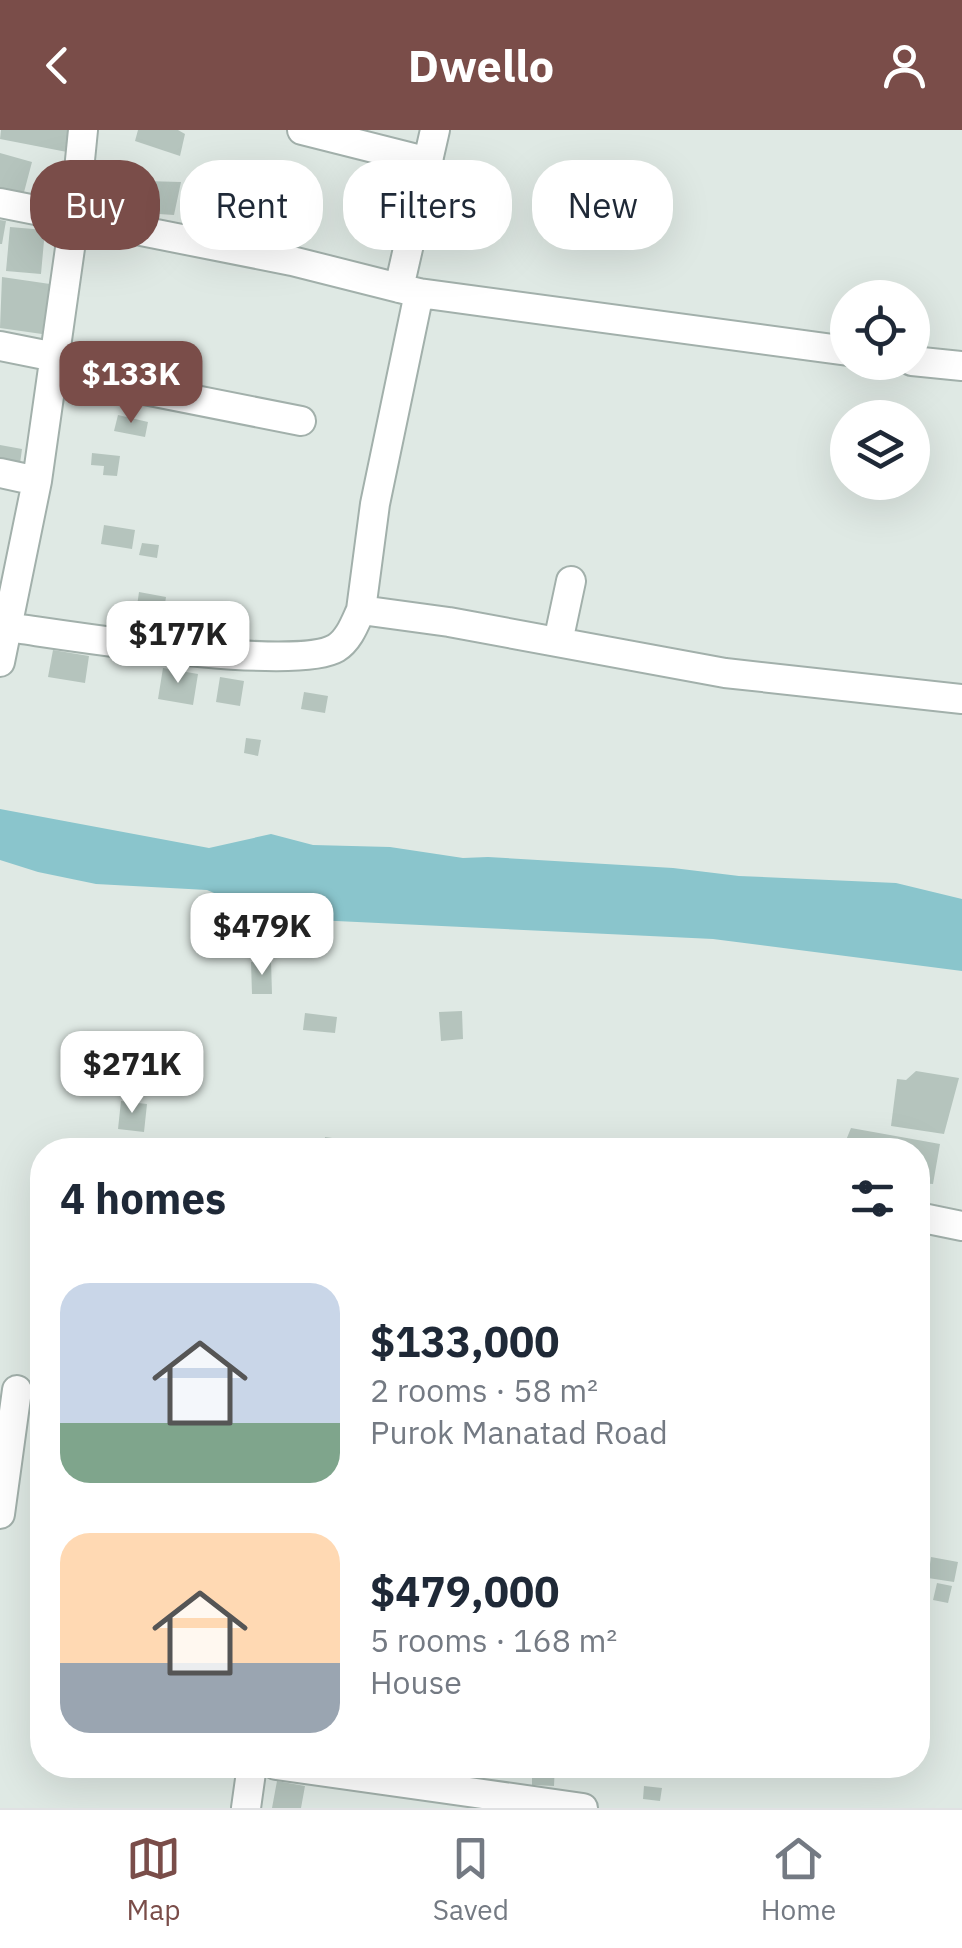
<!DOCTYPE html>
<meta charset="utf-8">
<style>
:root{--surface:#fff;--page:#f6f6f7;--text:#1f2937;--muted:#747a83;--line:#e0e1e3;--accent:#7a4d49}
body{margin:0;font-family:"IBM Plex Sans",sans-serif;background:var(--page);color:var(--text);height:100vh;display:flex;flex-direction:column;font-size:38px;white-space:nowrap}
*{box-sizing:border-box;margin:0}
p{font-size:32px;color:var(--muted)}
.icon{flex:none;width:55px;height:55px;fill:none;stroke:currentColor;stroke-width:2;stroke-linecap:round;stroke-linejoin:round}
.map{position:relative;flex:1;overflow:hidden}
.panel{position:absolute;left:30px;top:1008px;width:900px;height:640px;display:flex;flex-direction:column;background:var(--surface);border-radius:40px;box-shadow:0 10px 40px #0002}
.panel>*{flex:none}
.top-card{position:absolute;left:30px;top:30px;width:902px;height:90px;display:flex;gap:20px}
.fabs{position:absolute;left:830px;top:150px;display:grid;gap:20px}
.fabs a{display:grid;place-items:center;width:100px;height:100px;border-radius:50%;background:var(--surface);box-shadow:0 10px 40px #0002;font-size:50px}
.price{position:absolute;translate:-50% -85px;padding:0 22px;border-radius:20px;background:#fff;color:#222;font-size:32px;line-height:65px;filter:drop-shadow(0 2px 5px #0008)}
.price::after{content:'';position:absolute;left:50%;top:60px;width:30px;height:22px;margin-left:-15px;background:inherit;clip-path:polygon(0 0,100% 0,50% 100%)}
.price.on{background:var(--accent);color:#fff}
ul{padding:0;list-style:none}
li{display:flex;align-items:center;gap:30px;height:250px;padding:0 30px}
li span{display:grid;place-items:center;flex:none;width:280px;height:200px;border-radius:30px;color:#555}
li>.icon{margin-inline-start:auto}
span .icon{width:120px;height:120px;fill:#fffc;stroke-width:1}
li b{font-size:42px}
h2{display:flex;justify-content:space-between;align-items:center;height:120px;padding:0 30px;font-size:42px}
.tag{padding:0 35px;border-radius:40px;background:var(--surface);box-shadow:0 10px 40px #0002;font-size:35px;line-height:90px}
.tag.on{background:var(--accent);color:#fff}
header{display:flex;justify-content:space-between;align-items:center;height:130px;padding:0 30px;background:var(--accent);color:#fff;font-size:45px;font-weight:700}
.menu{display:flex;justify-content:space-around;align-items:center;height:140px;border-top:2px solid var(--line);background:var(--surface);font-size:28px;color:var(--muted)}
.menu a{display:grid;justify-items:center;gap:5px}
.menu .on{color:var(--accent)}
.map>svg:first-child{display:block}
</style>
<header><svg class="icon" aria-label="back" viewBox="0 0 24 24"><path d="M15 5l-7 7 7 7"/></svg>Dwello<svg class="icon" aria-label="person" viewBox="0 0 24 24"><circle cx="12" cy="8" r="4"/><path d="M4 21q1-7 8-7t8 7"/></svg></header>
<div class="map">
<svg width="962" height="1678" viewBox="0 0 962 1678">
<rect width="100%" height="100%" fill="#dfe9e4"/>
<!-- water -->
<path fill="#8ac5cc" d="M 0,679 L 209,718 L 271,704 L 313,715 L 390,717 L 463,728 L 488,727 L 673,738 L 739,746 L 896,753 L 962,769 L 962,841 L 713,809 L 273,788 L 207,760 L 96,754 L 38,742 L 0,730 Z"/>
<!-- building -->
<path fill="#b5c4bd" d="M 1,0 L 69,0 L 67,22 L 0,9 Z
M 138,0 L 178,0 L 185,4 L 180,26 L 135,11 Z
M 0,23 L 32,32 L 23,66 L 0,60 Z
M 110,49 L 141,51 L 136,81 L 106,78 Z
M 145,51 L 181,52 L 174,85 L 144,83 Z
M 0,90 L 6,91 L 2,114 L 0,114 Z
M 10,97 L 45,100 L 41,144 L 6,141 Z
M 2,147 L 50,154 L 42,204 L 0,198 Z
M 118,285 L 148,292 L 145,307 L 114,301 Z
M 0,315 L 22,319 L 19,341 L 0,338 Z
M 92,323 L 120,326 L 117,346 L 103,345 L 104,336 L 91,335 Z
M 104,395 L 135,400 L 132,419 L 101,414 Z
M 142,413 L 159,415 L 157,428 L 139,425 Z
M 139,462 L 166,467 L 163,487 L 136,483 Z
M 53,520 L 89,526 L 85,553 L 48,547 Z
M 163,538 L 198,544 L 193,575 L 158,569 Z
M 220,547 L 244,551 L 240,576 L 216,572 Z
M 304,562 L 328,566 L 325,583 L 301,579 Z
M 246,608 L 261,610 L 258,626 L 244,623 Z
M 271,831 L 272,864 L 252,864 L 251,832 Z
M 462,881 L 463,909 L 441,911 L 439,882 Z
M 305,883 L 337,887 L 335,903 L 303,900 Z
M 916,941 L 959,948 L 944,1004 L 891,996 L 897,949 L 906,950 Z
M 121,971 L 147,974 L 144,1002 L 118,999 Z
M 851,998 L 940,1014 L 933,1054 L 918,1053 L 918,1020 L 842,1020 Z
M 325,1007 L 354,1011 L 353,1020 L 324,1020 Z
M 764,1013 L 763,1020 L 729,1020 L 729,1018 Z
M 41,1357 L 42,1357 L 42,1384 L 36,1383 Z
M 931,1427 L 958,1432 L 954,1452 L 928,1448 Z
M 937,1453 L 952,1456 L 948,1473 L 933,1470 Z
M 918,1559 L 927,1560 L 926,1586 L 918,1585 Z
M 532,1635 L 555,1635 L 554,1656 L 532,1655 Z
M 277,1651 L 305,1656 L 301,1678 L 272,1678 Z
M 644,1656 L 662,1658 L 660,1671 L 643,1669 Z"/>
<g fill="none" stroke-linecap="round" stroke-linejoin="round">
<defs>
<path id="minor" d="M 302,0 L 429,32
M 0,73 L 292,131 L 419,163 L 848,221
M 399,158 L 435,0
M 0,216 L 55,227
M 912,231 L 962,236
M 54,242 L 301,291
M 0,343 L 37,351
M 361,480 L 375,374 L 419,163
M 7,497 C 66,505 294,543 336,518 C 349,510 355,493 361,480 L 449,492 L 725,543 L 962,569
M 558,512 L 571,451
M 0,532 L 37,351 L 74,90 L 83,0
M 918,1087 L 962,1096
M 0,1384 L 17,1260
M 276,1635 L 583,1678
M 246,1678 L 252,1635"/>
</defs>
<!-- minor casing -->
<use href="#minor" stroke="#a2b0ab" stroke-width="32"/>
<!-- minor -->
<use href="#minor" stroke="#fff" stroke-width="28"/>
</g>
</svg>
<div class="fabs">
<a><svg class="icon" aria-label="locate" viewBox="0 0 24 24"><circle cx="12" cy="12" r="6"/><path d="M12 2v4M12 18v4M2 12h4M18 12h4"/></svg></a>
<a><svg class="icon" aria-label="layers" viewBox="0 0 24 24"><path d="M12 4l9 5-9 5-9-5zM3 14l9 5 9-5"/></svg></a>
</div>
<b class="price on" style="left:131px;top:296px">$133K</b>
<b class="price" style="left:178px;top:556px">$177K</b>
<b class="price" style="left:262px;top:848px">$479K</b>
<b class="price" style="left:132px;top:986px">$271K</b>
<div class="top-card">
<a class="tag on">Buy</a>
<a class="tag">Rent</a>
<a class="tag">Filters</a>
<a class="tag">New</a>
</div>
<section class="panel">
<h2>4 homes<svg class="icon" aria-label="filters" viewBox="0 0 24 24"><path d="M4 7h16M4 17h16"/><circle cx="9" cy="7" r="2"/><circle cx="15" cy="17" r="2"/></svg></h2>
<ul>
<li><span style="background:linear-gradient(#c9d6e8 70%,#7fa58c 0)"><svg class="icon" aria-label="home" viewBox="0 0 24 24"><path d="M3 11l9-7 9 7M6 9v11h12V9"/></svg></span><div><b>$133,000</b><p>2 rooms · 58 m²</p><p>Purok Manatad Road</p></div></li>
<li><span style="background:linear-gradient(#ffd9b3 65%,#9aa5b1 0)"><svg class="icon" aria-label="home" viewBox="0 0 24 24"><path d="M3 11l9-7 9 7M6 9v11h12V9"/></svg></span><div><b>$479,000</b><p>5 rooms · 168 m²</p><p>House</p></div></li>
</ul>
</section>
</div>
<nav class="menu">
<a class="on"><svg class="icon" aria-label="map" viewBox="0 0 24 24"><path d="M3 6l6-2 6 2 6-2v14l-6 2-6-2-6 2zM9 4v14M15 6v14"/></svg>Map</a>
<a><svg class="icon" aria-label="saved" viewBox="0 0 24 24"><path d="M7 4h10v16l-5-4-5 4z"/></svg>Saved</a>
<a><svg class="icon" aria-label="home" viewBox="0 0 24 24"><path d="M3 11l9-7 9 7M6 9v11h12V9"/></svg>Home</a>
</nav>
